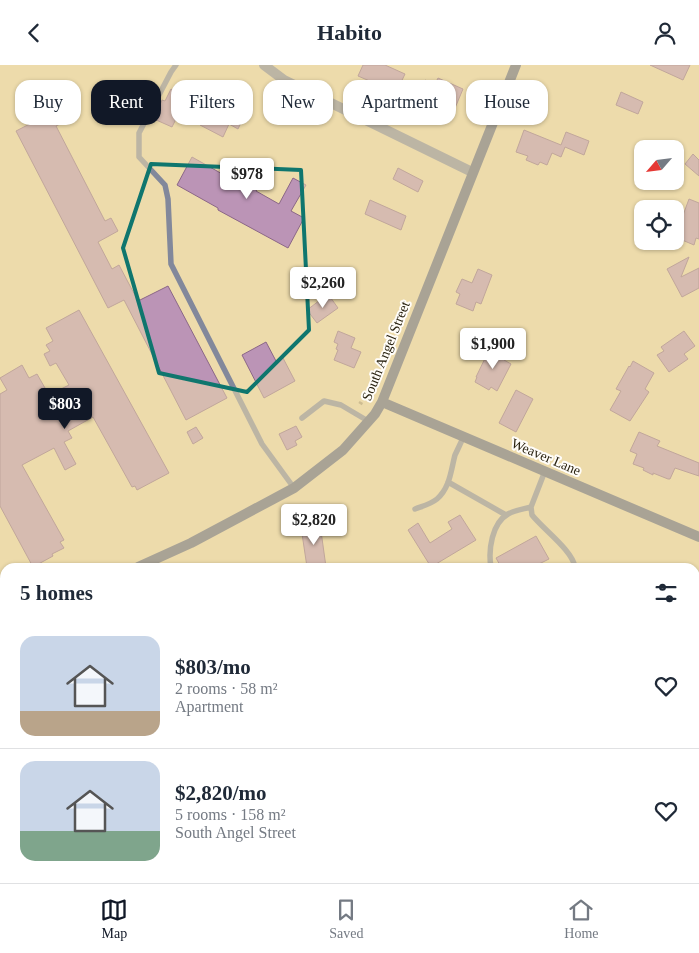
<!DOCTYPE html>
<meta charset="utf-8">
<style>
:root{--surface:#fff;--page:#f2f2f3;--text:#1f2937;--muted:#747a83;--line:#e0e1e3;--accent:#111827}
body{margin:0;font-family:Georgia,serif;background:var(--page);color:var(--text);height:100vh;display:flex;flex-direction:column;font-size:19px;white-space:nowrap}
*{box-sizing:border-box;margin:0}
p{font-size:16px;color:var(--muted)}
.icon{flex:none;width:28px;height:28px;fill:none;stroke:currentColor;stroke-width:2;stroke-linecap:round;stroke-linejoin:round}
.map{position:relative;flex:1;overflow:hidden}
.panel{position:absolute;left:0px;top:498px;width:700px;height:321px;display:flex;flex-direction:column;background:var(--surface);border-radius:15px 15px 0 0;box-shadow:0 1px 4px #0004}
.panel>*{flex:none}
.banner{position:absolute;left:15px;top:15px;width:670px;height:45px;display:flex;gap:10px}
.needle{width:32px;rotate:242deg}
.fabs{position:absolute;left:634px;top:75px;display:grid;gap:10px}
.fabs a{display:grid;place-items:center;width:50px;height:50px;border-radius:10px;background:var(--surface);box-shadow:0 1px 4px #0004;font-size:25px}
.price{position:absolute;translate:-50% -42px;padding:0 11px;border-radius:5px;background:#fff;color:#222;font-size:16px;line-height:32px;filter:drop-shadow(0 1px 2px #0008)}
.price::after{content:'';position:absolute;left:50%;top:30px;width:15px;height:11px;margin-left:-8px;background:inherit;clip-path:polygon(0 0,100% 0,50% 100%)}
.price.active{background:var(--accent);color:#fff}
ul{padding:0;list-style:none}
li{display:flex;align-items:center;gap:15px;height:125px;padding:0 20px}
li+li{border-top:1px solid var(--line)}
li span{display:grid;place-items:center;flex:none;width:140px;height:100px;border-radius:15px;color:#555}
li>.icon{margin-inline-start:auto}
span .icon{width:60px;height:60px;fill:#fffc;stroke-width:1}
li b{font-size:21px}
h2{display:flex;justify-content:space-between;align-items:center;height:60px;padding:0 20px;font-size:21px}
.pill{padding:0 18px;border-radius:15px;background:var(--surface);box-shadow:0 1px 4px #0004;font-size:18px;line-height:45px}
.pill.active{background:var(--accent);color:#fff}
header{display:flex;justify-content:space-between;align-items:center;height:65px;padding:0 20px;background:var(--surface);font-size:22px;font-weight:600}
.menu{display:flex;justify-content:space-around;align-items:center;height:70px;border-top:1px solid var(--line);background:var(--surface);font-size:14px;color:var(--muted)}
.menu a{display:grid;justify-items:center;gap:2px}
.menu .active{color:var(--accent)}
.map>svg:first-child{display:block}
</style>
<header><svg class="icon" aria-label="back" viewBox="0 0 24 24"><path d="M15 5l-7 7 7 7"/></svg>Habito<svg class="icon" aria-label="person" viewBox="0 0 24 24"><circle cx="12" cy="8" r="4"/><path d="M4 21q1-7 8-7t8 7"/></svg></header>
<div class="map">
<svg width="699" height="818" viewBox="0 0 699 818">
<rect width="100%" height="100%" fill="#eddbab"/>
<!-- building -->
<path fill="#bb94b6" stroke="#8b6787" d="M 363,0 L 385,0 L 405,9 L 394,32 L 370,22 L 372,17 L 358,11 Z
M 650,0 L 690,0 L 683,15 Z
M 438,13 L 463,24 L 455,43 L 448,40 L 447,42 L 443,40 L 438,48 L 415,38 L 425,15 L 435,19 Z
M 171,24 L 187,32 L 172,62 L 154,54 L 162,35 L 165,36 Z
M 621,27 L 643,37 L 638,49 L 616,40 Z
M 225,31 L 248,43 L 238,64 L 229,59 L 223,72 L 200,60 L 206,48 L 215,52 Z
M 55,46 L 62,58 L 56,61 L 105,156 L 111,153 L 118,166 L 98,177 L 112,204 L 119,200 L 138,236 L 168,221 L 227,333 L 186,355 L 124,235 L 108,243 L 16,66 Z
M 524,65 L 561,80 L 566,67 L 589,76 L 584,90 L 565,82 L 561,92 L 552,88 L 547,100 L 540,97 L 538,100 L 526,95 L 528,91 L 516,87 Z
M 693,89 L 699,95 L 699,111 L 685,99 Z
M 192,92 L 233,115 L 234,114 L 245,120 L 257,96 L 269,102 L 256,126 L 279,139 L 293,113 L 306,120 L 291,146 L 304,153 L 288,183 L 218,145 L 218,143 L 177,120 Z
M 398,103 L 423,116 L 418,127 L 393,114 Z
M 689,134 L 699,138 L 699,174 L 696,173 L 694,180 L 675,172 Z
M 370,135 L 406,151 L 401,165 L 365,149 Z
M 689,192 L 681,212 L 699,203 L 699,223 L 682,232 L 667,204 Z
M 478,204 L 492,210 L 481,239 L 476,237 L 473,246 L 456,239 L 460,229 L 456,227 L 462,214 L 472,218 Z
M 328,229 L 338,243 L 317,258 L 307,245 Z
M 79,245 L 169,408 L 137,425 L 135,421 L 132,422 L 93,352 L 68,366 L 72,373 L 64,377 L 76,399 L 65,405 L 54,383 L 22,400 L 64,475 L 60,477 L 64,483 L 52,489 L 53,491 L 33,502 L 0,441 L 0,329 L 7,325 L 0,313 L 22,300 L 29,313 L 37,309 L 49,330 L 69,320 L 56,298 L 50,301 L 44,289 L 50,286 L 46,280 L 53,276 L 46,263 Z
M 338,266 L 355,273 L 351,283 L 361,287 L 354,303 L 334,295 L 338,285 L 336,284 L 338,279 L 334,277 Z
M 684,266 L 695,281 L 684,289 L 688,294 L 669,307 L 657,290 L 664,286 L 661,282 Z
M 266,277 L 276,296 L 283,293 L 295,316 L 264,333 L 242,290 Z
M 491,281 L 507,289 L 504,295 L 511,299 L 497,326 L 491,322 L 489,325 L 475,317 L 477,312 L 476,312 Z
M 633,296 L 654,308 L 645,324 L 649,327 L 630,356 L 610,345 L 621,326 L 616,324 L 629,301 L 630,302 Z
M 516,325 L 533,334 L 516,367 L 499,358 Z
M 296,361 L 302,372 L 295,376 L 297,380 L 287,385 L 279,369 Z
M 196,362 L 203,373 L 193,379 L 187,367 Z
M 639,367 L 660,376 L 657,381 L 699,398 L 699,411 L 675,403 L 670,414 L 668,414 L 653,408 L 653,410 L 643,405 L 644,403 L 633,399 L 637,389 L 630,386 Z
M 460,450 L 476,475 L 431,502 L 408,465 L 418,458 L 430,478 L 452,464 L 448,457 Z
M 320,459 L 326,502 L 307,502 L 301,462 Z
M 536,471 L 549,494 L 533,502 L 501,502 L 496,493 Z"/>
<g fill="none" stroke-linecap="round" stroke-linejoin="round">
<!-- path -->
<path stroke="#a89a74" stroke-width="2.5" stroke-dasharray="4 4" stroke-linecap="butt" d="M 359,337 L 364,340"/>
<!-- lane -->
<path stroke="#82889b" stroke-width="5.5" d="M 176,0 L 171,7 L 139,68 L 139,92 L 165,120 L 168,134 L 171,199 L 262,379 L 294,423
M 302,353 L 324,336 L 341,340 L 368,356
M 545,406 L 531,442 L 532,450 C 544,465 572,485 575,502
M 448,417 L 506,450
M 415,444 C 423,441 431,439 437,434 C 450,423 451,405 455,390 C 458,384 461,377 464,371
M 491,502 C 488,485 492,458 508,449 C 515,445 524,444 531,442
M 695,685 L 699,687
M 695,749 L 699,751"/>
<!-- street -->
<path stroke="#82889b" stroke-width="10" d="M 264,0 L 284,15 L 472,107
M 244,814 L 244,818
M 513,814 L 516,818"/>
<!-- secondary -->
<path stroke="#57607b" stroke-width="10" d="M 382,337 L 699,472
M 138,502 L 191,478 L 294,423 L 343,385 L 375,349 L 382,337 L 516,0
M 0,517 L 5,526
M 0,576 L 5,572
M 117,818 L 117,814"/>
</g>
<!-- marked area -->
<path d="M0 0H699V818H0ZM 151,99 L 301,105 L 309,265 L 247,327 L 159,308 L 123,183 Z" fill="#eddbab" fill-opacity=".55" fill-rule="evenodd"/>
<path fill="none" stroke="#0f766e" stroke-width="4" stroke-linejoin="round" d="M 151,99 L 301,105 L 309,265 L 247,327 L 159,308 L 123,183 Z"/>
<g text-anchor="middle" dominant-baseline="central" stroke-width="4" stroke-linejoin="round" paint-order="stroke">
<!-- street labels -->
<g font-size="14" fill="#2a2311" stroke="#fffdf9">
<text transform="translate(386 286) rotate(-68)">South Angel Street</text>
<text transform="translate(546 392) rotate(23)">Weaver Lane</text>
</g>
</g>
</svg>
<div class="fabs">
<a><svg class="needle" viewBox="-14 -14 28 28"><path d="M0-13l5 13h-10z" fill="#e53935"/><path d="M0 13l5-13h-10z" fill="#747a83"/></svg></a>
<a><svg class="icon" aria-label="locate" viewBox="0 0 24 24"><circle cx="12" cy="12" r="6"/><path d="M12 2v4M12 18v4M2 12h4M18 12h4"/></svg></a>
</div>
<b class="price" style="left:247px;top:135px">$978</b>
<b class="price" style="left:323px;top:244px">$2,260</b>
<b class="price" style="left:493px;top:305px">$1,900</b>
<b class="price active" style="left:65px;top:365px">$803</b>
<b class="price" style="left:314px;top:481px">$2,820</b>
<div class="banner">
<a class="pill">Buy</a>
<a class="pill active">Rent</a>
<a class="pill">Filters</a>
<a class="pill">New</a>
<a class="pill">Apartment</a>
<a class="pill">House</a>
</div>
<section class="panel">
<h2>5 homes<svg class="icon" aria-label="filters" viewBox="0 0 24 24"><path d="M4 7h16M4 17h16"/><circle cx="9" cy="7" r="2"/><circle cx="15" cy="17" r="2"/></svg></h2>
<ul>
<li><span style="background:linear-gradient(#c9d6e8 75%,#b9a48a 0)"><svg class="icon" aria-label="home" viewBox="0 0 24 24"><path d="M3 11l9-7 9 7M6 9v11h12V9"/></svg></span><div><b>$803/mo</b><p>2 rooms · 58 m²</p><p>Apartment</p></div><svg class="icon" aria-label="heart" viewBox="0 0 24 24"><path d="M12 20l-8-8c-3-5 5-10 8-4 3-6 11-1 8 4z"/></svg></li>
<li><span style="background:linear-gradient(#c9d6e8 70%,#7fa58c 0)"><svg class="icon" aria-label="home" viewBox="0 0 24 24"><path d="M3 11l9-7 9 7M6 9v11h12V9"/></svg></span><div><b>$2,820/mo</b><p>5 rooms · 158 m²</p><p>South Angel Street</p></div><svg class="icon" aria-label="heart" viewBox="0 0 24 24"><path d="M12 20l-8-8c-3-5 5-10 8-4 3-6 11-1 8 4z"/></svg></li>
</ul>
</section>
</div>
<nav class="menu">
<a class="active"><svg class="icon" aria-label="map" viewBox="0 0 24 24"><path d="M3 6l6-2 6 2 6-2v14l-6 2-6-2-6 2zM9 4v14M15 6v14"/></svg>Map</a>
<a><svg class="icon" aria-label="saved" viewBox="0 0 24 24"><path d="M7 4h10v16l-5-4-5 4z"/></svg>Saved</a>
<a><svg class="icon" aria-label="home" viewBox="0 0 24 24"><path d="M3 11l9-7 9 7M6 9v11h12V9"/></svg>Home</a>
</nav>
